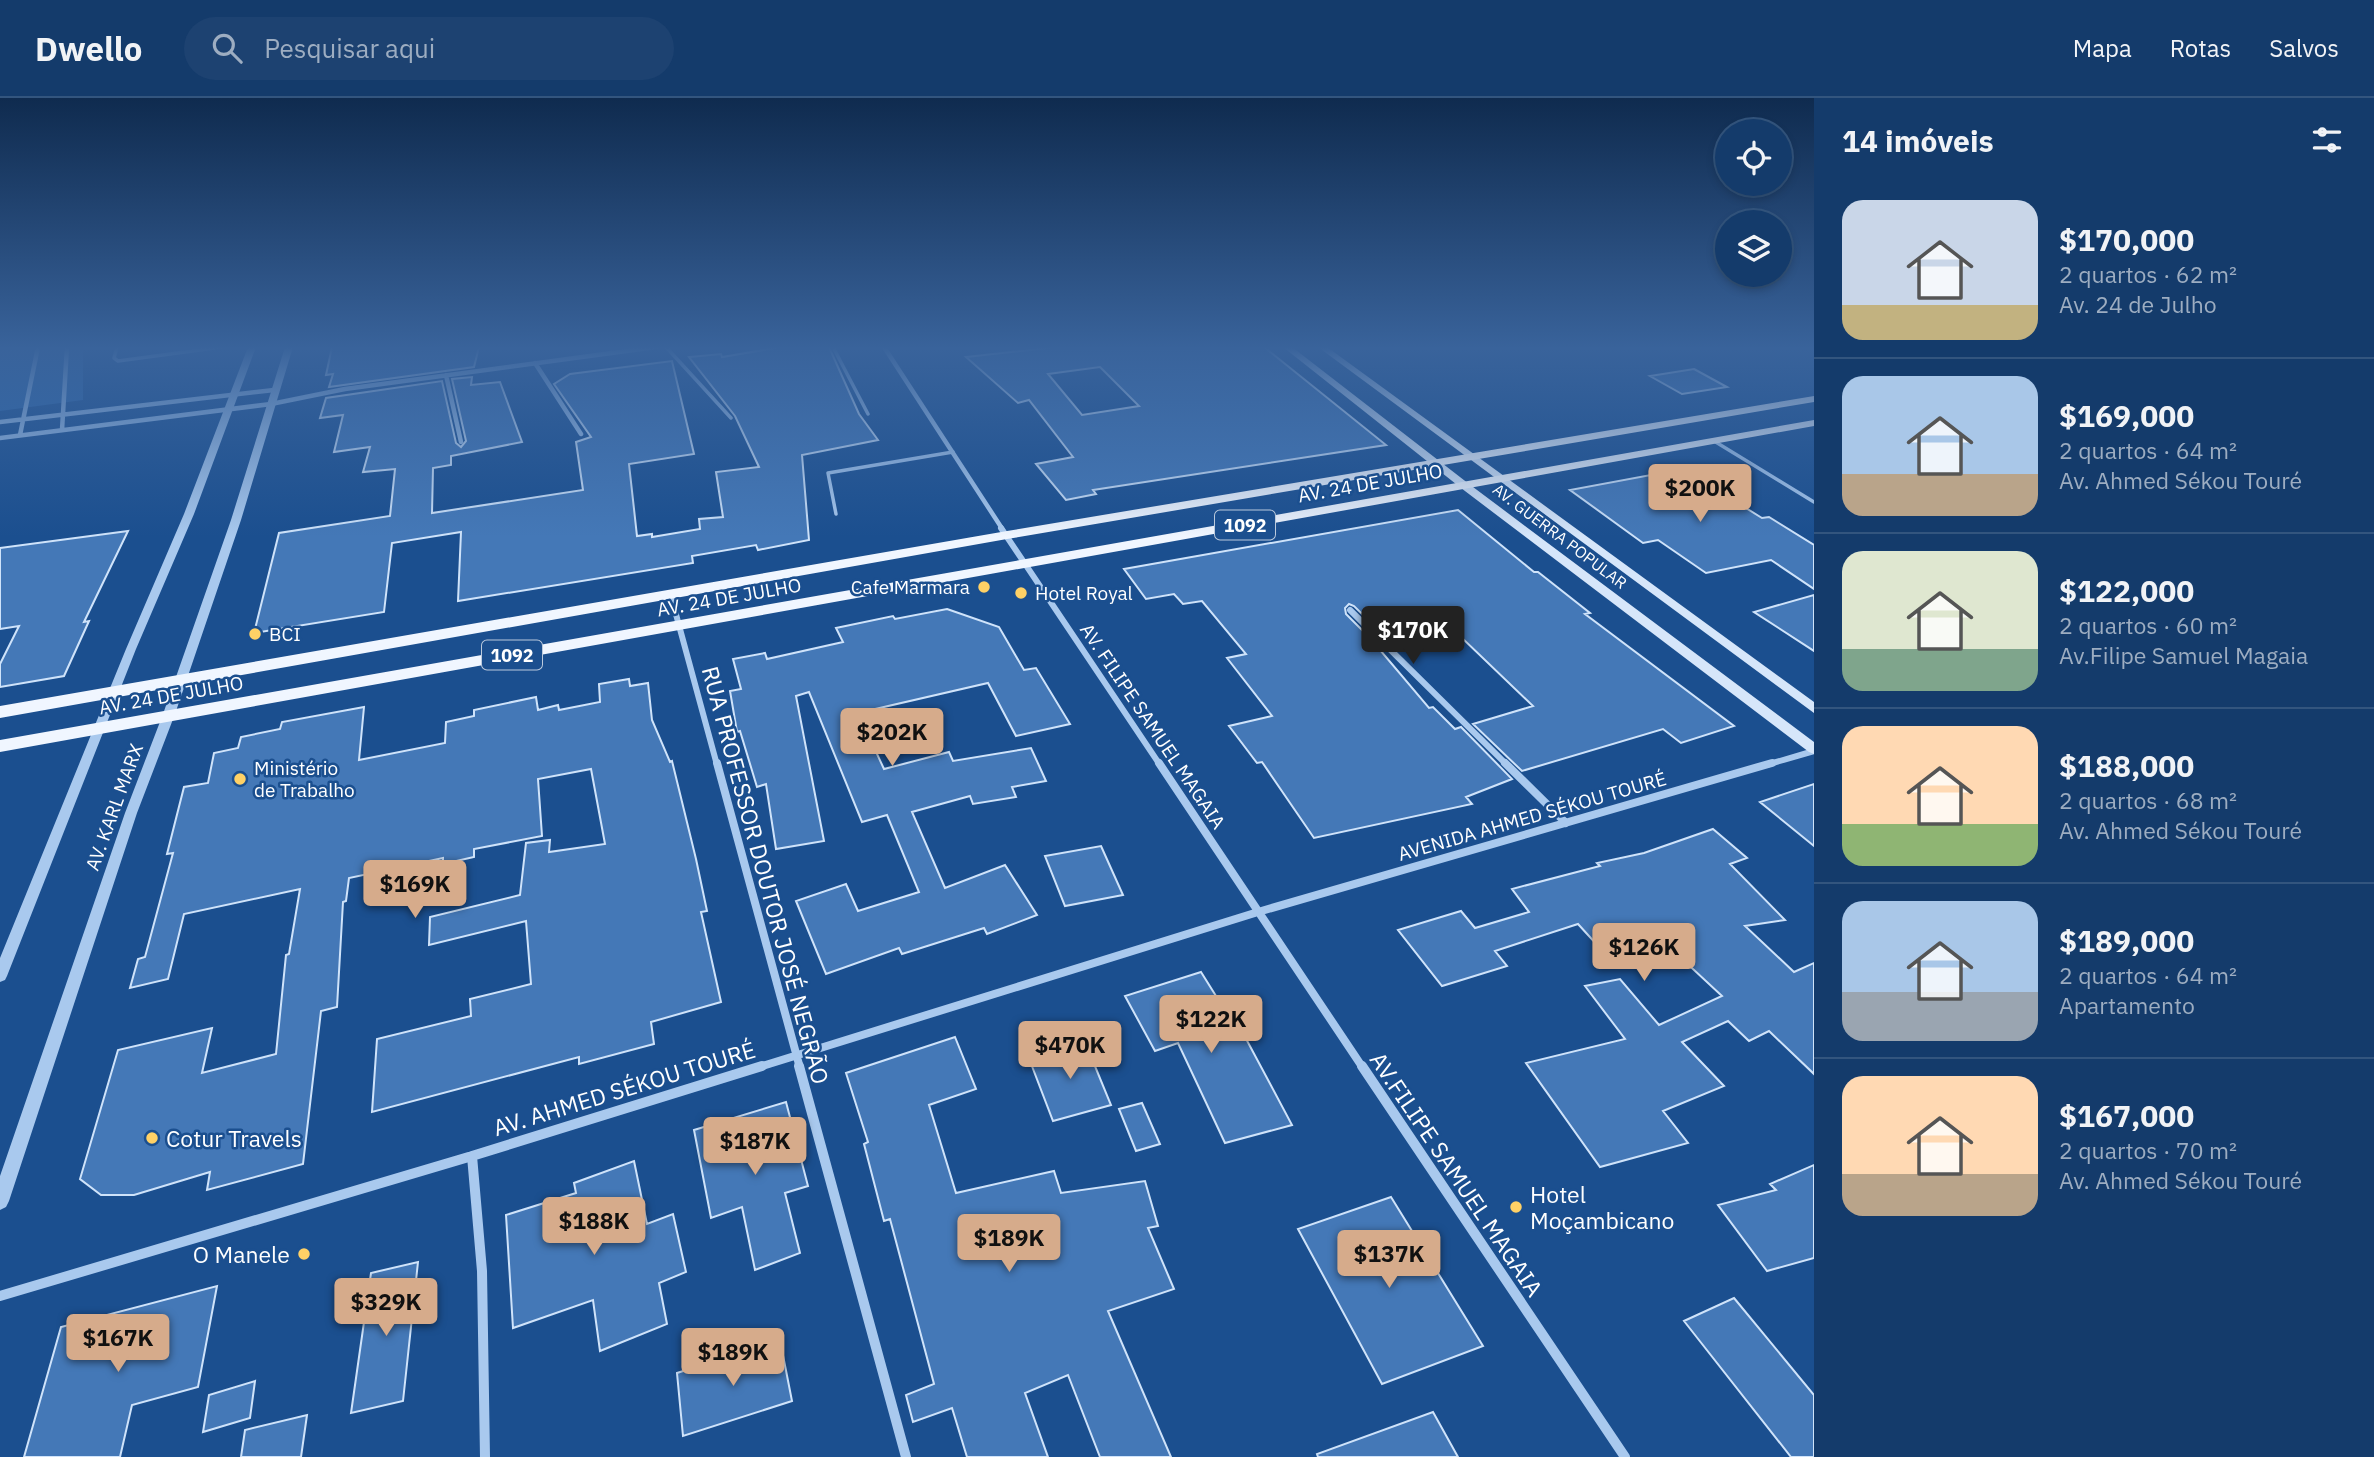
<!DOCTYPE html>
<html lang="pt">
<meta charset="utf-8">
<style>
:root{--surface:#143b6b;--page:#1d4271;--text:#f1f3f6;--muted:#9dadc1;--line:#33557e;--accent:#d6ab8b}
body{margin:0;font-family:"IBM Plex Sans",sans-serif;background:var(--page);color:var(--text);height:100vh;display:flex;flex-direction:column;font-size:26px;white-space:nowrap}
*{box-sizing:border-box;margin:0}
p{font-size:23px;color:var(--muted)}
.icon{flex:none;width:38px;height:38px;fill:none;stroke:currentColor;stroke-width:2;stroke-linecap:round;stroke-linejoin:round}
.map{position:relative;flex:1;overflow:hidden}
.drawer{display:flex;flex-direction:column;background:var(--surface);width:560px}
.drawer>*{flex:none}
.buttons{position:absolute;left:1715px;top:21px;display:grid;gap:14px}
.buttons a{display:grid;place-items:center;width:77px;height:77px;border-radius:50%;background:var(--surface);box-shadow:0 4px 10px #0003,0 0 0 2px var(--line);font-size:35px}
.price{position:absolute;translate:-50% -60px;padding:0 16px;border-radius:7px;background:var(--accent);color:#111;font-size:23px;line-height:46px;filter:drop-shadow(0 2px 4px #0008)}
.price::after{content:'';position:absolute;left:50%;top:42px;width:21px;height:16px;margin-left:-10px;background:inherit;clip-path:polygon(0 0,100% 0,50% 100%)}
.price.selected{background:#222;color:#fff}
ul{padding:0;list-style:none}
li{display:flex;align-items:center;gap:21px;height:175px;padding:0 28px}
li+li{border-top:2px solid var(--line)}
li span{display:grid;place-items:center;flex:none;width:196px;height:140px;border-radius:21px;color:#555}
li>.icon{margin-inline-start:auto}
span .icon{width:84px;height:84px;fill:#fffc;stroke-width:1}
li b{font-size:30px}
h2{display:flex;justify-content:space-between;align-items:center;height:84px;padding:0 28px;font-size:30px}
header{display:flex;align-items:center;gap:42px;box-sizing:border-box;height:98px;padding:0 35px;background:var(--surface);border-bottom:2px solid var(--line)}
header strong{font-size:33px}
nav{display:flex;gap:38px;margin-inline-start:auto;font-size:24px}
.search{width:490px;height:63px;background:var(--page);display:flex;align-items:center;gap:18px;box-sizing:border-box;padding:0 24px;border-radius:38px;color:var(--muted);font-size:26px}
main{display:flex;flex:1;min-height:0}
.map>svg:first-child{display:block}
</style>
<header>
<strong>Dwello</strong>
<div class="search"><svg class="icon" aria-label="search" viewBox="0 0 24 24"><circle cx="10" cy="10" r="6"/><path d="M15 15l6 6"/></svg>Pesquisar aqui</div>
<nav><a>Mapa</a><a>Rotas</a><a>Salvos</a></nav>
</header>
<main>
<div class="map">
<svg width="1814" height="1359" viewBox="0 0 1814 1359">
<rect width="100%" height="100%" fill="#1b4f8f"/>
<!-- green -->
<path fill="#2e69ad" d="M 0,249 L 83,249 L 83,302 L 0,313 Z"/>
<!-- building -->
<path fill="#4478b7" stroke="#cfe3fa" stroke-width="2" fill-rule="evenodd" d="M 332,249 L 479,249 L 474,269 L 329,289 L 333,276 L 326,277 Z
M 781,249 L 829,249 L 859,316 L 878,342 L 802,357 L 809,442 L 758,452 L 756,447 L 692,458 L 693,465 L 458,503 L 461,434 L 392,445 L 384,514 L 254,535 L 279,435 L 390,418 L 395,371 L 363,374 L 370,349 L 334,354 L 343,317 L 320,320 L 326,300 L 442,283 L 456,345 L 461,349 L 466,343 L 452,281 L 472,279 L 471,287 L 500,284 L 522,344 L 451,358 L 451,367 L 433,370 L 432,415 L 583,392 L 576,344 L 591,339 L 554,286 L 570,276 L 672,263 L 694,356 L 629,366 L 637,438 L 652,436 L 652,439 L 700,431 L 699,421 L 723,419 L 716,374 L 759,369 L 735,318 L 689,259 L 721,256 L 722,259 Z
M 1057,249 L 1264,249 L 1386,347 L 1093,392 L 1096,396 L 1066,402 L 1036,366 L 1073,359 L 1029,302 L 1018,305 L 966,259 ZM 1100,269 L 1139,308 L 1082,317 L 1048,276 Z
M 1694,271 L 1727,289 L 1682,296 L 1650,278 Z
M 1683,371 L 1762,420 L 1769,419 L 1814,447 L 1814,491 L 1771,462 L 1706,475 L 1658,442 L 1643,445 L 1570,392 Z
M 1458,412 L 1534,474 L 1538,474 L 1590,515 L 1585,516 L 1734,628 L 1681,645 L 1663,631 L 1522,673 L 1473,626 L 1533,608 L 1460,538 L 1396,549 L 1354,508 L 1349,506 L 1345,510 L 1346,516 L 1382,552 L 1380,552 L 1429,610 L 1433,609 L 1455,631 L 1461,629 L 1512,681 L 1466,699 L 1472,706 L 1314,740 L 1262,664 L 1257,665 L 1229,628 L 1272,618 L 1227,560 L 1246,556 L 1202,503 L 1183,506 L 1174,496 L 1146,501 L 1124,471 Z
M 128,433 L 84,524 L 89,523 L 64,578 L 0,589 L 0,566 L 19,528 L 0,531 L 0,450 Z
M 1814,497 L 1814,553 L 1754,514 Z
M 947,511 L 999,529 L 1024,572 L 1036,570 L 1070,626 L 1016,638 L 988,585 L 858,615 L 884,671 L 949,654 L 953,663 L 1031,650 L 1046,683 L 1012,689 L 1016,699 L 973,706 L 970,698 L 912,714 L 945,790 L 1005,767 L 1037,817 L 987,836 L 984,830 L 902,856 L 899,850 L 826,876 L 796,803 L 846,786 L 858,813 L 919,794 L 887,717 L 862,724 L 809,594 L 796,598 L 824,743 L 776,751 L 766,686 L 757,689 L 740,633 L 737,634 L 730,593 L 741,591 L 733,561 L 765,555 L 767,561 L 843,544 L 836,530 L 893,518 L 895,521 Z
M 629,581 L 630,588 L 648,585 L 652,622 L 670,664 L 672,663 L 696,761 L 707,813 L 701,814 L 721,904 L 651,924 L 654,946 L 579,966 L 579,959 L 372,1014 L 377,941 L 471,918 L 470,901 L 531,886 L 526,823 L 429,847 L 430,819 L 520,797 L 526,745 L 550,742 L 549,754 L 605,746 L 591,671 L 538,681 L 542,738 L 474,751 L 474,759 L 443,766 L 443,760 L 349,780 L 346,803 L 343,804 L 337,909 L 321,913 L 303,1066 L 207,1092 L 210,1074 L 134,1097 L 101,1097 L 80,1081 L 118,952 L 212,930 L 202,975 L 276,956 L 286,857 L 289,856 L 300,791 L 184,816 L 168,881 L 130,890 L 138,861 L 145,859 L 173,755 L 167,756 L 184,689 L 208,685 L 214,655 L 238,650 L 241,639 L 280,631 L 282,624 L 364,609 L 359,662 L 445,645 L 446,624 L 474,618 L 474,612 L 536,599 L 538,612 L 558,607 L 559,612 L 600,604 L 599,586 Z
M 1814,686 L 1814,748 L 1760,704 Z
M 1713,731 L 1747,760 L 1730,766 L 1785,822 L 1745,828 L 1794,874 L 1814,865 L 1814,976 L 1769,933 L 1749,943 L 1728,923 L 1682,944 L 1724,988 L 1663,1013 L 1688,1045 L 1600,1069 L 1526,965 L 1625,941 L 1585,888 L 1620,881 L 1659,927 L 1722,898 L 1664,844 L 1608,859 L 1578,826 L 1495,853 L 1507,868 L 1442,888 L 1398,832 L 1461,813 L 1475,830 L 1529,814 L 1512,791 L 1600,768 L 1597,765 L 1644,755 Z
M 1101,748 L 1123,797 L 1065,808 L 1045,758 Z
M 1201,874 L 1241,938 L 1244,937 L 1292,1027 L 1225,1045 L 1178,945 L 1155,953 L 1125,898 Z
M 955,939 L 976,991 L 929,1007 L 956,1095 L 1054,1073 L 1061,1095 L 1145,1083 L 1158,1128 L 1148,1130 L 1174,1191 L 1108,1213 L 1171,1359 L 1100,1359 L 1068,1277 L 1025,1295 L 1048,1359 L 967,1359 L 952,1310 L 913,1324 L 906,1297 L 934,1286 L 890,1121 L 884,1123 L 864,1046 L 868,1044 L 846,975 Z
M 1083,939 L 1111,1007 L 1053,1023 L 1030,963 L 1059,955 L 1055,946 Z
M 786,1004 L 808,1088 L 785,1095 L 800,1155 L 755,1172 L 742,1109 L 711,1120 L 694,1032 Z
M 1142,1005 L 1160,1046 L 1136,1053 L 1119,1011 Z
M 634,1063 L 647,1126 L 673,1116 L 686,1174 L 659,1185 L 667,1226 L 600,1253 L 593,1202 L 513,1230 L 506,1117 L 576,1095 L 574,1085 Z
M 1814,1067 L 1814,1160 L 1767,1173 L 1718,1107 L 1776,1092 L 1770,1086 Z
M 1391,1099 L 1483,1248 L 1382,1286 L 1298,1131 Z
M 418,1164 L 403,1303 L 351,1315 L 371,1175 Z
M 217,1188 L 198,1289 L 132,1307 L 120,1359 L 24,1359 L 61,1229 Z
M 1734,1200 L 1814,1297 L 1814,1359 L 1791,1359 L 1684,1223 Z
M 780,1242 L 792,1303 L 683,1338 L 677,1275 Z
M 255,1283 L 250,1320 L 203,1334 L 209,1297 Z
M 1433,1314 L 1458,1359 L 1318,1359 L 1317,1356 Z
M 307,1317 L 301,1359 L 241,1359 L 245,1332 Z"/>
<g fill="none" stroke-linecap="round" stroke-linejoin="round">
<!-- service -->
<path stroke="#a9c9ee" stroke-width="3.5" d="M 117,249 L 114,260 L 118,263 L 222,249
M 666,249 L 731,320
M 833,249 L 868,316
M 1714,343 L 1814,404
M 836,416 L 828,375 L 953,354"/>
<!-- minor-far3 -->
<path stroke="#a9c9ee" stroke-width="4.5" d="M 884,249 L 1003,432
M 535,265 L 581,336
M 446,277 L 461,344
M 0,324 L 274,292
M 62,332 L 67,249
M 20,337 L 38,249
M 0,340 L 271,306 L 345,291 L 656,249"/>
<!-- minor-far2 -->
<path stroke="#a9c9ee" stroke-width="6" d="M 1001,430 L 1160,667
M 671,498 L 717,667
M 1350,512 L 1507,667
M 1766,667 L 1814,653"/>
<!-- minor-far1 -->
<path stroke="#a9c9ee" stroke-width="8" d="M 717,665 L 800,970
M 1159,665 L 1363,970
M 1505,665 L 1566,725
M 756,970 L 1258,814 L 1772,665"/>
<!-- minor -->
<path stroke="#a9c9ee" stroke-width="10" d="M 799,968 L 906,1359
M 1362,968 L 1625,1359
M 472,1058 L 482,1173 L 485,1359
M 0,1198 L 472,1058 L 762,968"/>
<!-- tertiary -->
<path fill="#a9c9ee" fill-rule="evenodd" d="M 248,249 L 256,249 L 194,416 L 136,551 L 7,878 L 5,882 L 0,884 L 0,860 L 126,551 L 184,416 Z
M 285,249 L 293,249 L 241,422 L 175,616 L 137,715 L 9,1103 L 6,1109 L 0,1112 L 0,1078 L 125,715 L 163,616 L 231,422 Z"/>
<!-- secondary -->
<path fill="#d6e6fa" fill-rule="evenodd" d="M 1283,249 L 1292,249 L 1469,386 L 1814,644 L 1814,656 L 1809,654 L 1461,390 Z
M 1318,249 L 1327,249 L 1814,604 L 1814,615 Z"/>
<!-- primary -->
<path fill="#f0f6ff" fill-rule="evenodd" d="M 1814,298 L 1814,304 L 1007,441 L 0,620 L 0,608 L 1007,433 Z
M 1814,322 L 1814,328 L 0,654 L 0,642 Z"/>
</g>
<!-- sky -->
<linearGradient id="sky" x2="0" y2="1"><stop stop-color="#0f2b4f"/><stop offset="0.57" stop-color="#39639b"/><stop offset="1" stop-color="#39639b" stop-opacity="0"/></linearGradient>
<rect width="1814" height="439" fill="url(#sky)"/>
<!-- markers -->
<g fill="#ffd166" stroke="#1b4f8f" stroke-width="2.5">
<circle cx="984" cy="489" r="7"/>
<circle cx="1021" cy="495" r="7"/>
<circle cx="255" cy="536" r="7"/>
<circle cx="240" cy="681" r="7"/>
<circle cx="152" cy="1040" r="7"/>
<circle cx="1516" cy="1109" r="7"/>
<circle cx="304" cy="1156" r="7"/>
</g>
<g text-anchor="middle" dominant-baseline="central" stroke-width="5" stroke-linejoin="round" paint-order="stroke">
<!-- far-street labels -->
<g font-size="16" fill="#fff" stroke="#1b4f8f">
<text transform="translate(1560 438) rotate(37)">AV. GUERRA POPULAR</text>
</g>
<!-- shield labels -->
<g fill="#1b4f8f" stroke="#bbcadd" stroke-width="2">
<rect x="1215" y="412.5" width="60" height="29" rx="5"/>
<rect x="482" y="542.5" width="60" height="29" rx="5"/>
</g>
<g font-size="18" font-weight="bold" fill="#fff">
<text x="1245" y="427">1092</text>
<text x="512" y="557">1092</text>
</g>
<!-- street labels -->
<g font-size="19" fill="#fff" stroke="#1b4f8f">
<text transform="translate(1370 385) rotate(-10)">AV. 24 DE JULHO</text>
<text transform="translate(729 499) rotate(-10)">AV. 24 DE JULHO</text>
<text transform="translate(171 597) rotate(-10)">AV. 24 DE JULHO</text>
<text transform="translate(1153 628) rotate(56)">AV. FILIPE SAMUEL MAGAIA</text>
<text transform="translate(114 709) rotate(-70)">AV. KARL MARX</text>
<text transform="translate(1532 718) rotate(-16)">AVENIDA AHMED SÉKOU TOURÉ</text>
</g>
<!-- poi labels -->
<g font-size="19" fill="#fff" stroke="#1b4f8f" text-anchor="start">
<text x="970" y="489" text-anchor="end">Cafe Marmara</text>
<text x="1035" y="495">Hotel Royal</text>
<text x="269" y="536">BCI</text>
<text x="254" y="670">Ministério<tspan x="254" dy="22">de Trabalho</tspan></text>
</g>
<!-- near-street labels -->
<g font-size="23" fill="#fff" stroke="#1b4f8f">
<text transform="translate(766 777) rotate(75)">RUA PROFESSOR DOUTOR JOSÉ NEGRÃO</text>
<text transform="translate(624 990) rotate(-17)">AV. AHMED SÉKOU TOURÉ</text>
<text transform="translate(1457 1076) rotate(56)">AV.FILIPE SAMUEL MAGAIA</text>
</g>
<!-- near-poi labels -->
<g font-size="23" fill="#fff" stroke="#1b4f8f" text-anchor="start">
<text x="166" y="1040">Cotur Travels</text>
<text x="1530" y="1096">Hotel<tspan x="1530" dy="26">Moçambicano</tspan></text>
<text x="290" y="1156" text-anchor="end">O Manele</text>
</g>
</g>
</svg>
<div class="buttons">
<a><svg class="icon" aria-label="locate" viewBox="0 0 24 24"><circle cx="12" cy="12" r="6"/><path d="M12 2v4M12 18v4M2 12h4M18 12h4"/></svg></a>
<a><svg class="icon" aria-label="layers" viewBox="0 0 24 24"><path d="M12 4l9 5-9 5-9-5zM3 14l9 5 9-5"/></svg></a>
</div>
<b class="price" style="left:1700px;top:426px">$200K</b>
<b class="price selected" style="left:1413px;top:568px">$170K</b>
<b class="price" style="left:892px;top:670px">$202K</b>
<b class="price" style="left:415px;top:822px">$169K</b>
<b class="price" style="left:1644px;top:885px">$126K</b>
<b class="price" style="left:1211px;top:957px">$122K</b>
<b class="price" style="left:1070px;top:983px">$470K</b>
<b class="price" style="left:755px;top:1079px">$187K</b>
<b class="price" style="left:594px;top:1159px">$188K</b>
<b class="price" style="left:1009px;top:1176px">$189K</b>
<b class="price" style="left:1389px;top:1192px">$137K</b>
<b class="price" style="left:386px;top:1240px">$329K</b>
<b class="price" style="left:118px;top:1276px">$167K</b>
<b class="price" style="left:733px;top:1290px">$189K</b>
</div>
<section class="drawer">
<h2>14 imóveis<svg class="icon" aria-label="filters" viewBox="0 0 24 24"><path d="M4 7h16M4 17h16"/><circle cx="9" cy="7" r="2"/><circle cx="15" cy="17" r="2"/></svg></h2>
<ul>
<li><span style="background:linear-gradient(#c9d6e8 75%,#c2b280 0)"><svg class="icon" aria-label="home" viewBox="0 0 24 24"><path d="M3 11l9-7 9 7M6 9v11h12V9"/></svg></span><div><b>$170,000</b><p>2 quartos · 62 m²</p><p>Av. 24 de Julho</p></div></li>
<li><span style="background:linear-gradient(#a9c7e8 70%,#b9a48a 0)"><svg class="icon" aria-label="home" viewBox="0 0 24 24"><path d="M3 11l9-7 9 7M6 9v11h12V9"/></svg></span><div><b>$169,000</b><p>2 quartos · 64 m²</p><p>Av. Ahmed Sékou Touré</p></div></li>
<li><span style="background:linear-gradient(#dfe7d0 70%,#7fa58c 0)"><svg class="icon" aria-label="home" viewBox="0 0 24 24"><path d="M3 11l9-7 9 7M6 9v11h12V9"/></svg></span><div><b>$122,000</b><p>2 quartos · 60 m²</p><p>Av.Filipe Samuel Magaia</p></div></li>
<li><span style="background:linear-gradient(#ffd9b3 70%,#8fb573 0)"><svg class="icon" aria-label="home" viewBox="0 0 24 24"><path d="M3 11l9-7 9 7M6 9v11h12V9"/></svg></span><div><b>$188,000</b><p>2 quartos · 68 m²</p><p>Av. Ahmed Sékou Touré</p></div></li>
<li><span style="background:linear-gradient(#a9c7e8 65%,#9aa5b1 0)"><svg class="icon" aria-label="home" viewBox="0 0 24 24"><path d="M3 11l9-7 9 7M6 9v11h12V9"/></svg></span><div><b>$189,000</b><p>2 quartos · 64 m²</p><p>Apartamento</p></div></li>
<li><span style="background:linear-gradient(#ffd9b3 70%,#b9a48a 0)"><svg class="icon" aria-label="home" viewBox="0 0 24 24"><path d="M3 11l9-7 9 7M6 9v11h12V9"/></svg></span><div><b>$167,000</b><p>2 quartos · 70 m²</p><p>Av. Ahmed Sékou Touré</p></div></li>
</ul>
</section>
</main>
